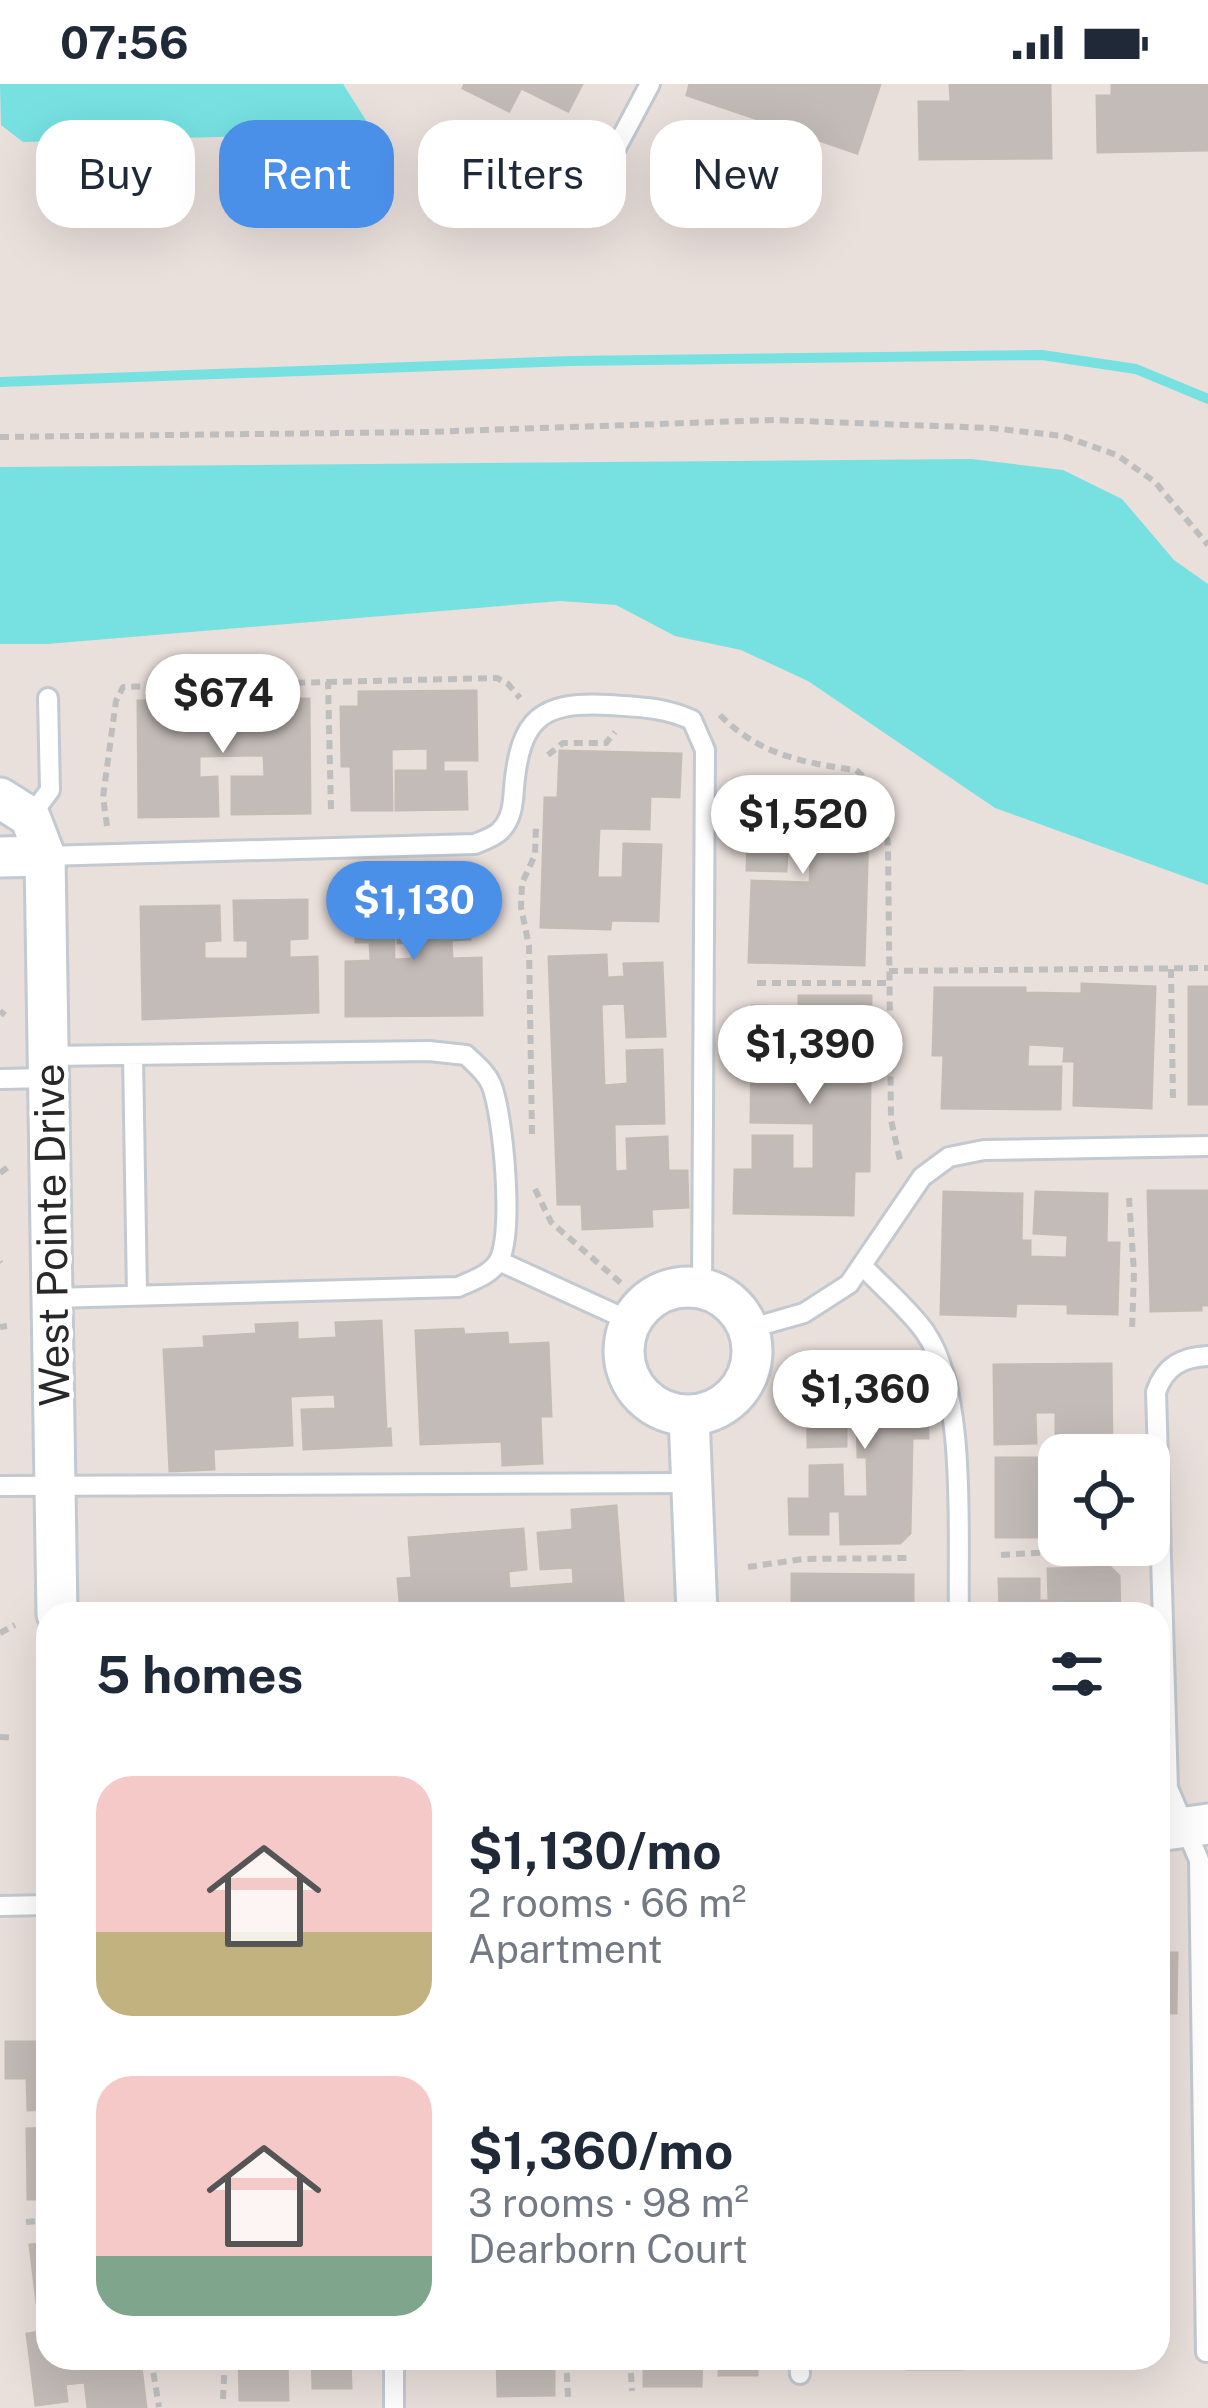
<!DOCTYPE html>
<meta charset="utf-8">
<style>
:root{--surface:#fff;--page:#f6f6f7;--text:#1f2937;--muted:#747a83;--accent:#4a8fe8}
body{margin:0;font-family:"Public Sans",sans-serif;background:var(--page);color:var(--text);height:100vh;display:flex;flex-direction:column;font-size:45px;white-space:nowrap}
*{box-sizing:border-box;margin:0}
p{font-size:39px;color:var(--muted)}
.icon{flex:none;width:66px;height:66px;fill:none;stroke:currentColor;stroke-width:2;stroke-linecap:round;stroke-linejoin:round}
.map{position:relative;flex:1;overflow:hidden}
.drawer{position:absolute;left:36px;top:1518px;width:1134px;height:768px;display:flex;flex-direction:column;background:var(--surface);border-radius:36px;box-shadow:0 12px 48px #0002}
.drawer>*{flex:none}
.guide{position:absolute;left:36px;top:36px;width:1137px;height:108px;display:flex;gap:24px}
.controls{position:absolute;left:1038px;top:1350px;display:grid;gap:24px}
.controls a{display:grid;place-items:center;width:132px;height:132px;border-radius:24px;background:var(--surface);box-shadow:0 12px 48px #0002;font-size:60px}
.price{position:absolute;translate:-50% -102px;padding:0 27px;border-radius:42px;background:#fff;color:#222;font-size:39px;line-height:78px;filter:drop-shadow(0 3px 6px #0008)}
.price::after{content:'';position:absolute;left:50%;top:72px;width:36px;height:27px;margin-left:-18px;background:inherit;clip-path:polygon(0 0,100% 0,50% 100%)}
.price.current{background:var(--accent);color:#fff}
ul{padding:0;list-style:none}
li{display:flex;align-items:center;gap:36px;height:300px;padding:0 60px}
li span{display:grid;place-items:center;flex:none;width:336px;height:240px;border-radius:36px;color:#555}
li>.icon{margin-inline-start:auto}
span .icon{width:144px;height:144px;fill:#fffc;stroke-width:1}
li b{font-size:51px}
h2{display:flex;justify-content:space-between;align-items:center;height:144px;padding:0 60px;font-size:51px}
.pill{padding:0 42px;border-radius:36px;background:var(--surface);box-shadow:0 12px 48px #0002;font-size:42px;line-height:108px}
.pill.current{background:var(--accent);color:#fff}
.status{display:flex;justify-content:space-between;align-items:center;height:84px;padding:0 60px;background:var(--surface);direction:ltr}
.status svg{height:33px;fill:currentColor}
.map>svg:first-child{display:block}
</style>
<div class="status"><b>07:56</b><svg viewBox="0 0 49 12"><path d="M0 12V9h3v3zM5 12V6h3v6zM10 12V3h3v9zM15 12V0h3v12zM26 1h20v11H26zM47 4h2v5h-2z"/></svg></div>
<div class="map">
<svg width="1208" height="2324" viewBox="0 0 1208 2324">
<rect width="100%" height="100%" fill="#e9dfdb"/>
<!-- water -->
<path fill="#77e1e2" d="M 0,0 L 343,0 L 374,49 L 23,58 L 1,41 Z
M 971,375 L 1063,386 L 1122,415 L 1174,476 L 1208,500 L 1208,801 L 995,724 L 808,597 L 741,566 L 675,552 L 616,521 L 560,517 L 47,560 L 0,560 L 0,383 Z"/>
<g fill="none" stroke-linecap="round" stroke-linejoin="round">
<!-- stream -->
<path stroke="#77e1e2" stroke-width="10" d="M 0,298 L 571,277 L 1042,271 L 1136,285 L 1208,315"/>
</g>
<!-- building -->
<path fill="#c2bbb7" stroke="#c4bbb5" stroke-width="3" d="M 465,0 L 582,0 L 568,27 L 521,4 L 509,27 L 463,4 Z
M 690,0 L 880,0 L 857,69 L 687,11 Z
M 950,0 L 1050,0 L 1051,74 L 920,75 L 919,18 L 951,18 Z
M 1112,0 L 1208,0 L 1208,66 L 1098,68 L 1097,12 L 1112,12 Z
M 476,607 L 477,676 L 443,676 L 443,688 L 466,688 L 467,725 L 396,726 L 396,687 L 428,687 L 428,664 L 391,665 L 392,726 L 352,726 L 351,682 L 342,682 L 341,623 L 359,623 L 359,608 Z
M 309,615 L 310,729 L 232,730 L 232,693 L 265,693 L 264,671 L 199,672 L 199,694 L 217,693 L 218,732 L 139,733 L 138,617 Z
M 560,667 L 681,670 L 679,713 L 650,712 L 649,745 L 599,744 L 597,794 L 623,794 L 624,760 L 661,761 L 658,837 L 611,836 L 610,845 L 541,843 L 545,714 L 558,714 Z
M 728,706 L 848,710 L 847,746 L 868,746 L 864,881 L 749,878 L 752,797 L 810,799 L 812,753 L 788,752 L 786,787 L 747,786 L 748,754 L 726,754 Z
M 307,816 L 307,854 L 289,855 L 289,874 L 317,873 L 318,928 L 143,935 L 141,823 L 219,822 L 220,856 L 204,857 L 204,875 L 248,875 L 248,856 L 235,856 L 234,817 Z
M 470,817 L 470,855 L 451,856 L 452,875 L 481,874 L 482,931 L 346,932 L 346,878 L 371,877 L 370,858 L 356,858 L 355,819 L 393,819 L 394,876 L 412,875 L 412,858 L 398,859 L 398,818 Z
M 606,871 L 607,894 L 625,893 L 624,880 L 662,879 L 665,952 L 627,953 L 625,919 L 601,920 L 604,1002 L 628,1000 L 627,967 L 662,966 L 664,1039 L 614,1040 L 615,1088 L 628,1087 L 627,1055 L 667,1053 L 668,1087 L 687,1087 L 688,1123 L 651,1125 L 652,1142 L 583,1145 L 582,1120 L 558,1120 L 549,873 Z
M 1082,900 L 1155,903 L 1151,1024 L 1074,1021 L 1075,977 L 1064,977 L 1065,962 L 1028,960 L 1027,983 L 1061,983 L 1060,1025 L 942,1024 L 944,971 L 933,971 L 935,904 L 1025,904 L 1025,909 L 1082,910 Z
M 1189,903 L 1208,903 L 1208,1020 L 1189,1020 Z
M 799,912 L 871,912 L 869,1087 L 854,1087 L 853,1131 L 734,1129 L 735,1086 L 753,1086 L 753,1052 L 792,1052 L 792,1085 L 814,1085 L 814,1039 L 751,1038 L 752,965 L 791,965 L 790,996 L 814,996 L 814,961 L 751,960 L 752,922 L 799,923 Z
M 1148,1107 L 1208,1107 L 1208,1221 L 1201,1221 L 1201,1226 L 1151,1227 Z
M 944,1108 L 1022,1110 L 1021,1157 L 1030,1157 L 1030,1173 L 1067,1174 L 1068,1151 L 1034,1149 L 1036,1108 L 1107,1110 L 1106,1159 L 1119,1159 L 1117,1230 L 1068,1229 L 1068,1220 L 1016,1219 L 1015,1232 L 941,1230 Z
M 381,1237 L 386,1346 L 390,1345 L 391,1361 L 304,1365 L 302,1326 L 336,1325 L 335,1310 L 290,1312 L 292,1361 L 213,1365 L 214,1385 L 170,1387 L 164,1266 L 205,1264 L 204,1253 L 257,1250 L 256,1241 L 297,1239 L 297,1256 L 337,1254 L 336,1239 Z
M 463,1245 L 464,1251 L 507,1249 L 508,1261 L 548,1259 L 551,1332 L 540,1332 L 542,1379 L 503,1381 L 502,1357 L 421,1360 L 416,1247 Z
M 1111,1280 L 1112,1371 L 1059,1371 L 1059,1453 L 996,1453 L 996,1374 L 1056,1374 L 1056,1328 L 1035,1328 L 1036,1359 L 995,1360 L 994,1281 Z
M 918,1281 L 926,1289 L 928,1354 L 912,1354 L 910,1449 L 900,1459 L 841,1460 L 840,1427 L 828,1427 L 828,1450 L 790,1450 L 789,1415 L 810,1415 L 810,1382 L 842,1381 L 843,1413 L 868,1413 L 867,1373 L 858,1373 L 857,1340 L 846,1340 L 846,1362 L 808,1363 L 807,1293 L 847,1292 L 847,1314 L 857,1314 L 856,1282 Z
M 616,1422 L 624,1530 L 401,1530 L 398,1495 L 412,1494 L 409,1454 L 523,1445 L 526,1485 L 508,1487 L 509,1505 L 574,1500 L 573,1483 L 541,1485 L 538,1449 L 573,1446 L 572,1426 Z
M 1110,1483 L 1119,1492 L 1120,1530 L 1000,1530 L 999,1495 L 1039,1495 L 1039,1517 L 1049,1517 L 1048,1485 Z
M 792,1490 L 913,1491 L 913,1530 L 792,1530 Z
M 1158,1869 L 1177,1869 L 1176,1929 L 1158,1929 Z
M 6,1958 L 43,1958 L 44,1980 L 48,1980 L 48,2025 L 28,2026 L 27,1994 L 6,1994 Z
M 48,2044 L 48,2115 L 28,2115 L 27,2045 Z
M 48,2159 L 48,2218 L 37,2219 L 30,2161 Z
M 1163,2167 L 1164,2250 L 1158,2250 L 1158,2168 Z
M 48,2247 L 48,2274 L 68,2274 L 69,2281 L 91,2279 L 90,2274 L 140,2274 L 146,2324 L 88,2324 L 85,2298 L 65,2300 L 67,2317 L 36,2321 L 27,2250 Z
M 239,2274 L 287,2274 L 288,2316 L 240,2316 Z
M 312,2274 L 350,2274 L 351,2304 L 313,2304 Z
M 497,2274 L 554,2274 L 554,2311 L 498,2312 Z
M 644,2274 L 757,2274 L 757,2291 L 719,2291 L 719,2275 L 702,2275 L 701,2302 L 644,2302 Z
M 907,2274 L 962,2274 L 962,2285 L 907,2285 Z"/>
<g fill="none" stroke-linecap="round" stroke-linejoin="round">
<defs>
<path id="lane" d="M 617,62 L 650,0
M 30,733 L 50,706 L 48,614
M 45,772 L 475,760 C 482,757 494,753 500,747 C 512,735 513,720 514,704 C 520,635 540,617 609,621 C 639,623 664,623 692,636 L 705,666 L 702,1205
M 133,971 L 137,1211
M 48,972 L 429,967 L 466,971 C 475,980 486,988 491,1000 C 503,1027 515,1153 498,1178 C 490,1191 471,1197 458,1203 L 52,1214
M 0,995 L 49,994
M 499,1177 L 630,1237
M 862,1181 C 882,1203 908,1224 925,1248 C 968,1309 957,1455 959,1530
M 748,1245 L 804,1229 L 849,1200 L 922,1093 L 949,1073 L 984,1066 L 1208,1062
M 0,1402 L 692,1399
M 0,1822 L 48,1821
M 1206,2268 L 1199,1776 L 1168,1704 L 1156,1308 C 1165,1282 1182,1273 1208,1272
M 394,2274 L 394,2324
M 799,2274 L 800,2290"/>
<path id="street" d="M 0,714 L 30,733 L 45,772 L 57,1530
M 0,773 L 45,772
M624 1267a64 64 0 1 1 128 0a64 64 0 1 1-128 0Z
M 689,1331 L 697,1530
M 1158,1747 L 1208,1740"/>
</defs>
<!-- lane casing -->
<use href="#lane" stroke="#c3c9d1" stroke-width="24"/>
<!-- street casing -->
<use href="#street" stroke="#c3c9d1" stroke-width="45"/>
<!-- path -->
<path stroke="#bebebe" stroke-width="6" stroke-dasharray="9 6" stroke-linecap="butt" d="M 0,353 L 426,348 L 774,336 L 991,344 L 1063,352 L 1117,371 L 1155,398 L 1208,461
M 328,598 L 497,594 L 508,600 L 520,614
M 720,631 C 758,670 803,679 856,686 C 877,702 886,736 888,762 L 891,1036 L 900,1076
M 548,671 L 563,659 L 606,659 L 615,648
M 107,742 L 103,713 L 116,617 L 123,603 L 328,598 L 331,726
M 1171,885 L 1173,1017
M 889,887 L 1208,884
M 757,899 L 889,899
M 0,927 L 5,931
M 532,1050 L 529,862 L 521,823 L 522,799 L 535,771 L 536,743
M 0,1089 L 8,1083
M 535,1105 L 551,1138 L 622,1200
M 1129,1114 L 1134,1188 L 1132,1246
M 0,1178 L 1,1179
M 0,1243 L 7,1242
M 1001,1471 L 1069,1467 L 1136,1472
M 748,1483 L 803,1475 L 910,1474
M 0,1549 L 15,1541
M 0,1653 L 15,1654
M 26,2138 L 48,2136
M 151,2274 L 159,2323
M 566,2274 L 568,2313
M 630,2274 L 632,2307
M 979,2274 L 981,2284
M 223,2315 L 225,2274"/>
<!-- lane -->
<use href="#lane" stroke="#fff" stroke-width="18"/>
<!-- street -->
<use href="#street" stroke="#fff" stroke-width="39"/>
</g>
<g text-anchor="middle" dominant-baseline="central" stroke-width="9" stroke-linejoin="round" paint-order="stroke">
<!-- street labels -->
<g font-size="42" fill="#282828" stroke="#fff">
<text transform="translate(51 1151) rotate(-91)">West Pointe Drive</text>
</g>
</g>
</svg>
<div class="controls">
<a><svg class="icon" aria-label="locate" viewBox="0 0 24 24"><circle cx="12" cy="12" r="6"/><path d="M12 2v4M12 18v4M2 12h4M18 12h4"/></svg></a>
</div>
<b class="price" style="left:223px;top:672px">$674</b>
<b class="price" style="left:803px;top:793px">$1,520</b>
<b class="price current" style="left:414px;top:879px">$1,130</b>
<b class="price" style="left:810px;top:1023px">$1,390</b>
<b class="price" style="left:865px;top:1368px">$1,360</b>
<div class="guide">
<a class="pill">Buy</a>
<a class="pill current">Rent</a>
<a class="pill">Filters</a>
<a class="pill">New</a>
</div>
<section class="drawer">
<h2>5 homes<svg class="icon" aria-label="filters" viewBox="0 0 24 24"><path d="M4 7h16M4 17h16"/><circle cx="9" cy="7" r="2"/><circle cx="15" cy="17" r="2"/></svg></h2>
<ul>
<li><span style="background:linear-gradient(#f6c9c9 65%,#c2b280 0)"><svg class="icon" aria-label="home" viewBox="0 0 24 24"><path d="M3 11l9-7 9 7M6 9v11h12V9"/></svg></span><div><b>$1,130/mo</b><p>2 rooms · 66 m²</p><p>Apartment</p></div></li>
<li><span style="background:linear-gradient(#f6c9c9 75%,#7fa58c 0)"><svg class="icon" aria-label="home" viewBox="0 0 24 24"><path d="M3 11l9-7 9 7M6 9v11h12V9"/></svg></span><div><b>$1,360/mo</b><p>3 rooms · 98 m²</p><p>Dearborn Court</p></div></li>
</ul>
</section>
</div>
